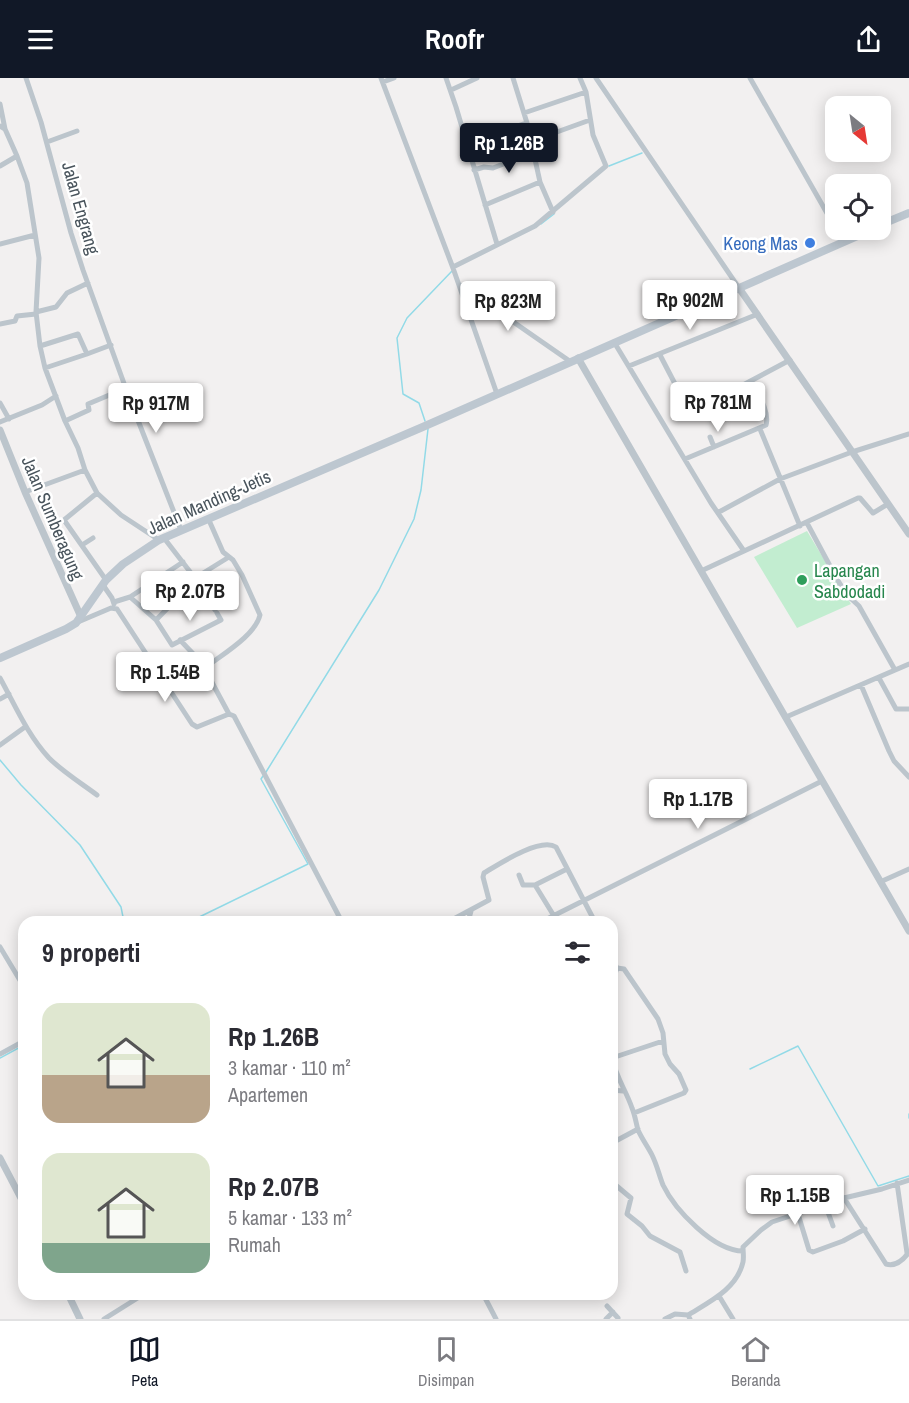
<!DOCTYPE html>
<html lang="id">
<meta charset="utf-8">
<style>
:root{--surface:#fff;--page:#f7f7f7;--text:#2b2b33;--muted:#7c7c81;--line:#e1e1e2;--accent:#111827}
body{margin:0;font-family:"Archivo Narrow",sans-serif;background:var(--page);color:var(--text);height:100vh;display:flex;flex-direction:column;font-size:22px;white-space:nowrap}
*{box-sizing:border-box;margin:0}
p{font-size:20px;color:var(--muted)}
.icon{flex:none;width:33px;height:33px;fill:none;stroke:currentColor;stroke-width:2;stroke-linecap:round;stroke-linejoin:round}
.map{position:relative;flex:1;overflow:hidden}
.details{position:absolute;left:18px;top:838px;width:600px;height:384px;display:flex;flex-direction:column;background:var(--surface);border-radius:18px;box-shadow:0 3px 15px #0003}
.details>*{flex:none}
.needle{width:39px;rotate:150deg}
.controls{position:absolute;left:825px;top:18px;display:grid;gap:12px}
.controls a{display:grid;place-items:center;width:66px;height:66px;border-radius:12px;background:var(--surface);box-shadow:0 3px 15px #0003;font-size:30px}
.price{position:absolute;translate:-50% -51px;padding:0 14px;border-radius:6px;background:#fff;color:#222;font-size:20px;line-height:39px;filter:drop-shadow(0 2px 3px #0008)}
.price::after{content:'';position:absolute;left:50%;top:36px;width:18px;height:14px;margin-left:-9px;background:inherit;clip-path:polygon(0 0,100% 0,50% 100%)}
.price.on{background:var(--accent);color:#fff}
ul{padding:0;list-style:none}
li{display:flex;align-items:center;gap:18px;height:150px;padding:0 24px}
li span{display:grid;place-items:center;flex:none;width:168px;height:120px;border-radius:18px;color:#555}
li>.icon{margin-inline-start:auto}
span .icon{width:72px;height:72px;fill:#fffc;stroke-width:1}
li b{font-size:26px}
h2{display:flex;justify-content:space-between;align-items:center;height:72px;padding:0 24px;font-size:26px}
header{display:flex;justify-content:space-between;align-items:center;height:78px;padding:0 24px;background:var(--accent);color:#fff;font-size:27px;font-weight:800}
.dock{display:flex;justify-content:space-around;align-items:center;height:84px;border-top:2px solid var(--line);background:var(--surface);font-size:16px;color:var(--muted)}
.dock a{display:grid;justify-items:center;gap:3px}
.dock .on{color:var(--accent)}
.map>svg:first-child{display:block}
</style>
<header><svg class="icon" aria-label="menu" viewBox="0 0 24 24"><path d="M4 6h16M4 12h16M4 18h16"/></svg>Roofr<svg class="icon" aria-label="share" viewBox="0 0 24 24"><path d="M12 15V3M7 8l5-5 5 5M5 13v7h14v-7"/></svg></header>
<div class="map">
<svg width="909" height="1241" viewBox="0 0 909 1241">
<rect width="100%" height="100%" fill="#f2f0f0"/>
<!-- green -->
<path fill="#c2edd0" d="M 807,453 L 851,526 L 797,550 L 754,479 Z"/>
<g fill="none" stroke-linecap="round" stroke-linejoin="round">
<!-- stream -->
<path stroke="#92dae7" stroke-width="1.5" d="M 609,88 L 642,75
M 541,146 L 554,136
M 425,343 L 419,325 L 403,316 L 397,260 L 407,240 L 452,193
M 0,682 L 21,707 L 80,767 L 121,829 L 124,844
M 266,694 L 379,512 L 414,441 L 421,412 L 428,351
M 189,844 L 308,786 L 261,701 L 263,698
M 0,980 L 24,967
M 750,991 L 798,968 L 878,1108 L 909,1098
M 909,1036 L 909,1040"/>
<!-- minor -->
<path stroke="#bcc5cc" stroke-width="5" d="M 26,0 L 41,44 L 71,155 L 83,192 L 130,322 L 181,452
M 381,0 L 453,190 L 497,316
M 446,0 L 456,29 L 497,166
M 513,0 L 527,45 L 540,104 L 553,134
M 596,0 L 739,210
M 750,0 L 836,151
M 383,4 L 394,0
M 451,12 L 477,0
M 0,26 L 5,51
M 524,35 L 586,14
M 0,48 L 5,51 L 17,78 L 27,105 L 39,180 L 36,234 L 40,268 L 45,290 L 65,343 L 78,370 L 85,392 L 97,415 L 121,437 L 159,462
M 465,59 L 481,55 L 483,59 L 527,45
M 532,63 L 590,42
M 47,64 L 77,53
M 0,88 L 17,78
M 474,92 L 484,89 L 493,90 L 534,74
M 485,127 L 540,104
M 0,166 L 35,157
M 453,189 L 535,148 L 606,88 L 593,57 L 586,14 L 580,0
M 460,207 L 571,284
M 36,234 L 56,229 L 67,215 L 88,205
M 0,246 L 15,243 L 17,238 L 36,236
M 614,264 L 711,425 L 744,473
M 40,268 L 78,256 L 87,276 L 111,267
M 660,277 L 686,327 L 690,328 L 743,307 L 790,282
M 629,288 L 758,236
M 45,290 L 87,276
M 0,325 L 9,341
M 65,343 L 89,332 L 88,326 L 126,310
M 0,344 L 42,327 L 56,318
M 760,351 L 800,448
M 710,359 L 714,369
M 685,381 L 766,347 C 770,333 757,315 751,303
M 25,414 L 85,392
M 97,415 L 64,442 L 106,502
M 719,434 L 780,401 L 852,374 L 909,356
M 807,445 L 837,501 L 847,517 L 859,528 L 895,592
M 164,460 L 201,508 L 215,532
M 82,467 L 93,460
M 701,493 L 858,420 L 860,420 L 873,435 L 888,426
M 103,507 L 112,520 L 114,526
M 130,519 L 183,484
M 114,524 L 130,519 L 156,542 L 172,567 L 221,542 L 217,535
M 156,542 L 200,497 L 229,479
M 78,544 L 111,530 L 117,531 L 192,646 L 197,649 L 229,636 L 234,638 L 342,844
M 180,562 L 201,584 L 229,636
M 205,590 C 221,577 255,558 260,537 L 242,497 L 233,482 L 223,474 L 208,440
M 0,600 C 15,627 27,656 49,680 C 63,694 81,705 97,717
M 879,600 L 896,631 L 909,631
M 861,607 L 889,673 L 894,683 L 909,699
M 0,621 L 9,616
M 786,639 L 909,586
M 0,667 L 25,649
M 519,797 L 523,807 L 535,807 L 554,838
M 880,804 L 909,791
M 535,807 L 567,791
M 448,844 L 489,822 L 483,799 L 484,795 C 499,786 540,759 556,769 L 595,844
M 468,844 L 471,833
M 541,844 L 822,703
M 0,869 L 24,909
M 612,881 L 617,890 L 624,891 L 658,941 L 663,955 L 665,976 L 670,986 L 679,996 L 686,1012 L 684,1015 L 634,1035
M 612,898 L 615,896 L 617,890
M 0,976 L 24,963
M 612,979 C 615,998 626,1012 632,1030 C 635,1037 636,1045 638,1052 C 642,1061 648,1069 652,1077 C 657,1087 659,1097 663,1107 C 675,1132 714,1173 743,1173
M 612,980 L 663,963
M 612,1012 L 623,1013
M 612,1065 L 638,1051
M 612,1104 L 631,1120 L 627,1136 L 642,1148 L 650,1158 L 680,1174 L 686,1193
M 897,1105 L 907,1175
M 844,1120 L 886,1186 C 896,1189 904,1181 909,1174
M 825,1126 L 833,1148
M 798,1136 L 809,1172 L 813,1174 L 843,1163 L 865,1151
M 483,1216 L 496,1241
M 719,1218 L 733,1241
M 607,1228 L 618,1240
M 104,1241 L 144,1216
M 606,1241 L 613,1234
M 665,1241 L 675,1236 L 688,1237
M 690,1241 L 688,1237 C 709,1224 737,1211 743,1184 C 744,1179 743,1174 743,1169 L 761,1152 L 772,1144 L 844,1120 L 882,1111 L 909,1102"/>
<!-- tertiary -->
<path stroke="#bcc5cc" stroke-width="7" d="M 739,210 L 909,456
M 578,280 L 909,853
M 0,352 L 25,414 L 81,539
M 0,1080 L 24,1126
M 68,1216 L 80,1241"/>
<!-- secondary -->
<path stroke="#bdc7d0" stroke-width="8" d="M 880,147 L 909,135
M 0,580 L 66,551 L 76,545 L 106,502 L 123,486 L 159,462 L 425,348 L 871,152"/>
</g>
<!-- markers -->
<circle fill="#3f7fe0" stroke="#fff" stroke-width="2" cx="810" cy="165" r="6"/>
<circle fill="#2e9e5b" stroke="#fff" stroke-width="2" cx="802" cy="502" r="6"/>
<g text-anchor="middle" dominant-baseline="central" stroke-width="5" stroke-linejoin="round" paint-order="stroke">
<!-- street labels -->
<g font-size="18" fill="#49545c" stroke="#fff">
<text transform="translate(81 130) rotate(74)">Jalan Engrang</text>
<text transform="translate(209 424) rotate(-24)">Jalan Manding-Jetis</text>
<text transform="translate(53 440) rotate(67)">Jalan Sumberagung</text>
</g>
<!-- shop labels -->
<g font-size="18" fill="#366cbe" stroke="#fff" text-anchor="end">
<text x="798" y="165">Keong Mas</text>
</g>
<!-- leisure labels -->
<g font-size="18" fill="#27864d" stroke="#fff" text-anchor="start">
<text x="814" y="492">Lapangan<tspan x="814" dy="21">Sabdodadi</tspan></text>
</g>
</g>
</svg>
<div class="controls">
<a><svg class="needle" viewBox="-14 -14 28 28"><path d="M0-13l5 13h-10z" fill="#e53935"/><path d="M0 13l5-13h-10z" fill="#7c7c81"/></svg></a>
<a><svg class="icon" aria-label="locate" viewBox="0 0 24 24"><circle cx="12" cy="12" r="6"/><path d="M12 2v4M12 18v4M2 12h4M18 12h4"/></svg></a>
</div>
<b class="price on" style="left:509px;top:96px">Rp 1.26B</b>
<b class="price" style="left:690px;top:253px">Rp 902M</b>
<b class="price" style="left:508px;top:254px">Rp 823M</b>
<b class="price" style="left:718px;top:355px">Rp 781M</b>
<b class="price" style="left:156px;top:356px">Rp 917M</b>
<b class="price" style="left:190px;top:544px">Rp 2.07B</b>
<b class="price" style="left:165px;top:625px">Rp 1.54B</b>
<b class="price" style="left:698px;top:752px">Rp 1.17B</b>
<b class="price" style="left:795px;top:1148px">Rp 1.15B</b>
<section class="details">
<h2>9 properti<svg class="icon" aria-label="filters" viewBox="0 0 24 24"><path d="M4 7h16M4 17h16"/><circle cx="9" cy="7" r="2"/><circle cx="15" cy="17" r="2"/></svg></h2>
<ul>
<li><span style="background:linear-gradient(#dfe7d0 60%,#b9a48a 0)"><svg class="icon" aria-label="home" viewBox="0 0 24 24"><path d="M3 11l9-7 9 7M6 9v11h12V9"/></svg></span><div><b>Rp 1.26B</b><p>3 kamar · 110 m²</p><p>Apartemen</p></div></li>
<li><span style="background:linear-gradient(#dfe7d0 75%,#7fa58c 0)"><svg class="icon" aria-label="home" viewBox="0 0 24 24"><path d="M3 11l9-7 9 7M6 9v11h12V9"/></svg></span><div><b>Rp 2.07B</b><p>5 kamar · 133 m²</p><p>Rumah</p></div></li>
</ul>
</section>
</div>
<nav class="dock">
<a class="on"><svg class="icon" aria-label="map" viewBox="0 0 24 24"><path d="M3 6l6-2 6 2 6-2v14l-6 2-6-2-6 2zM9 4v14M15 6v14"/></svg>Peta</a>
<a><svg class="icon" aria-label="saved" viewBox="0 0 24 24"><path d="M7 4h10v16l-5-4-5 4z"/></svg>Disimpan</a>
<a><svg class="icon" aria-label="home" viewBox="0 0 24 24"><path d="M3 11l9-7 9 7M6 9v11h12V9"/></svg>Beranda</a>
</nav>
